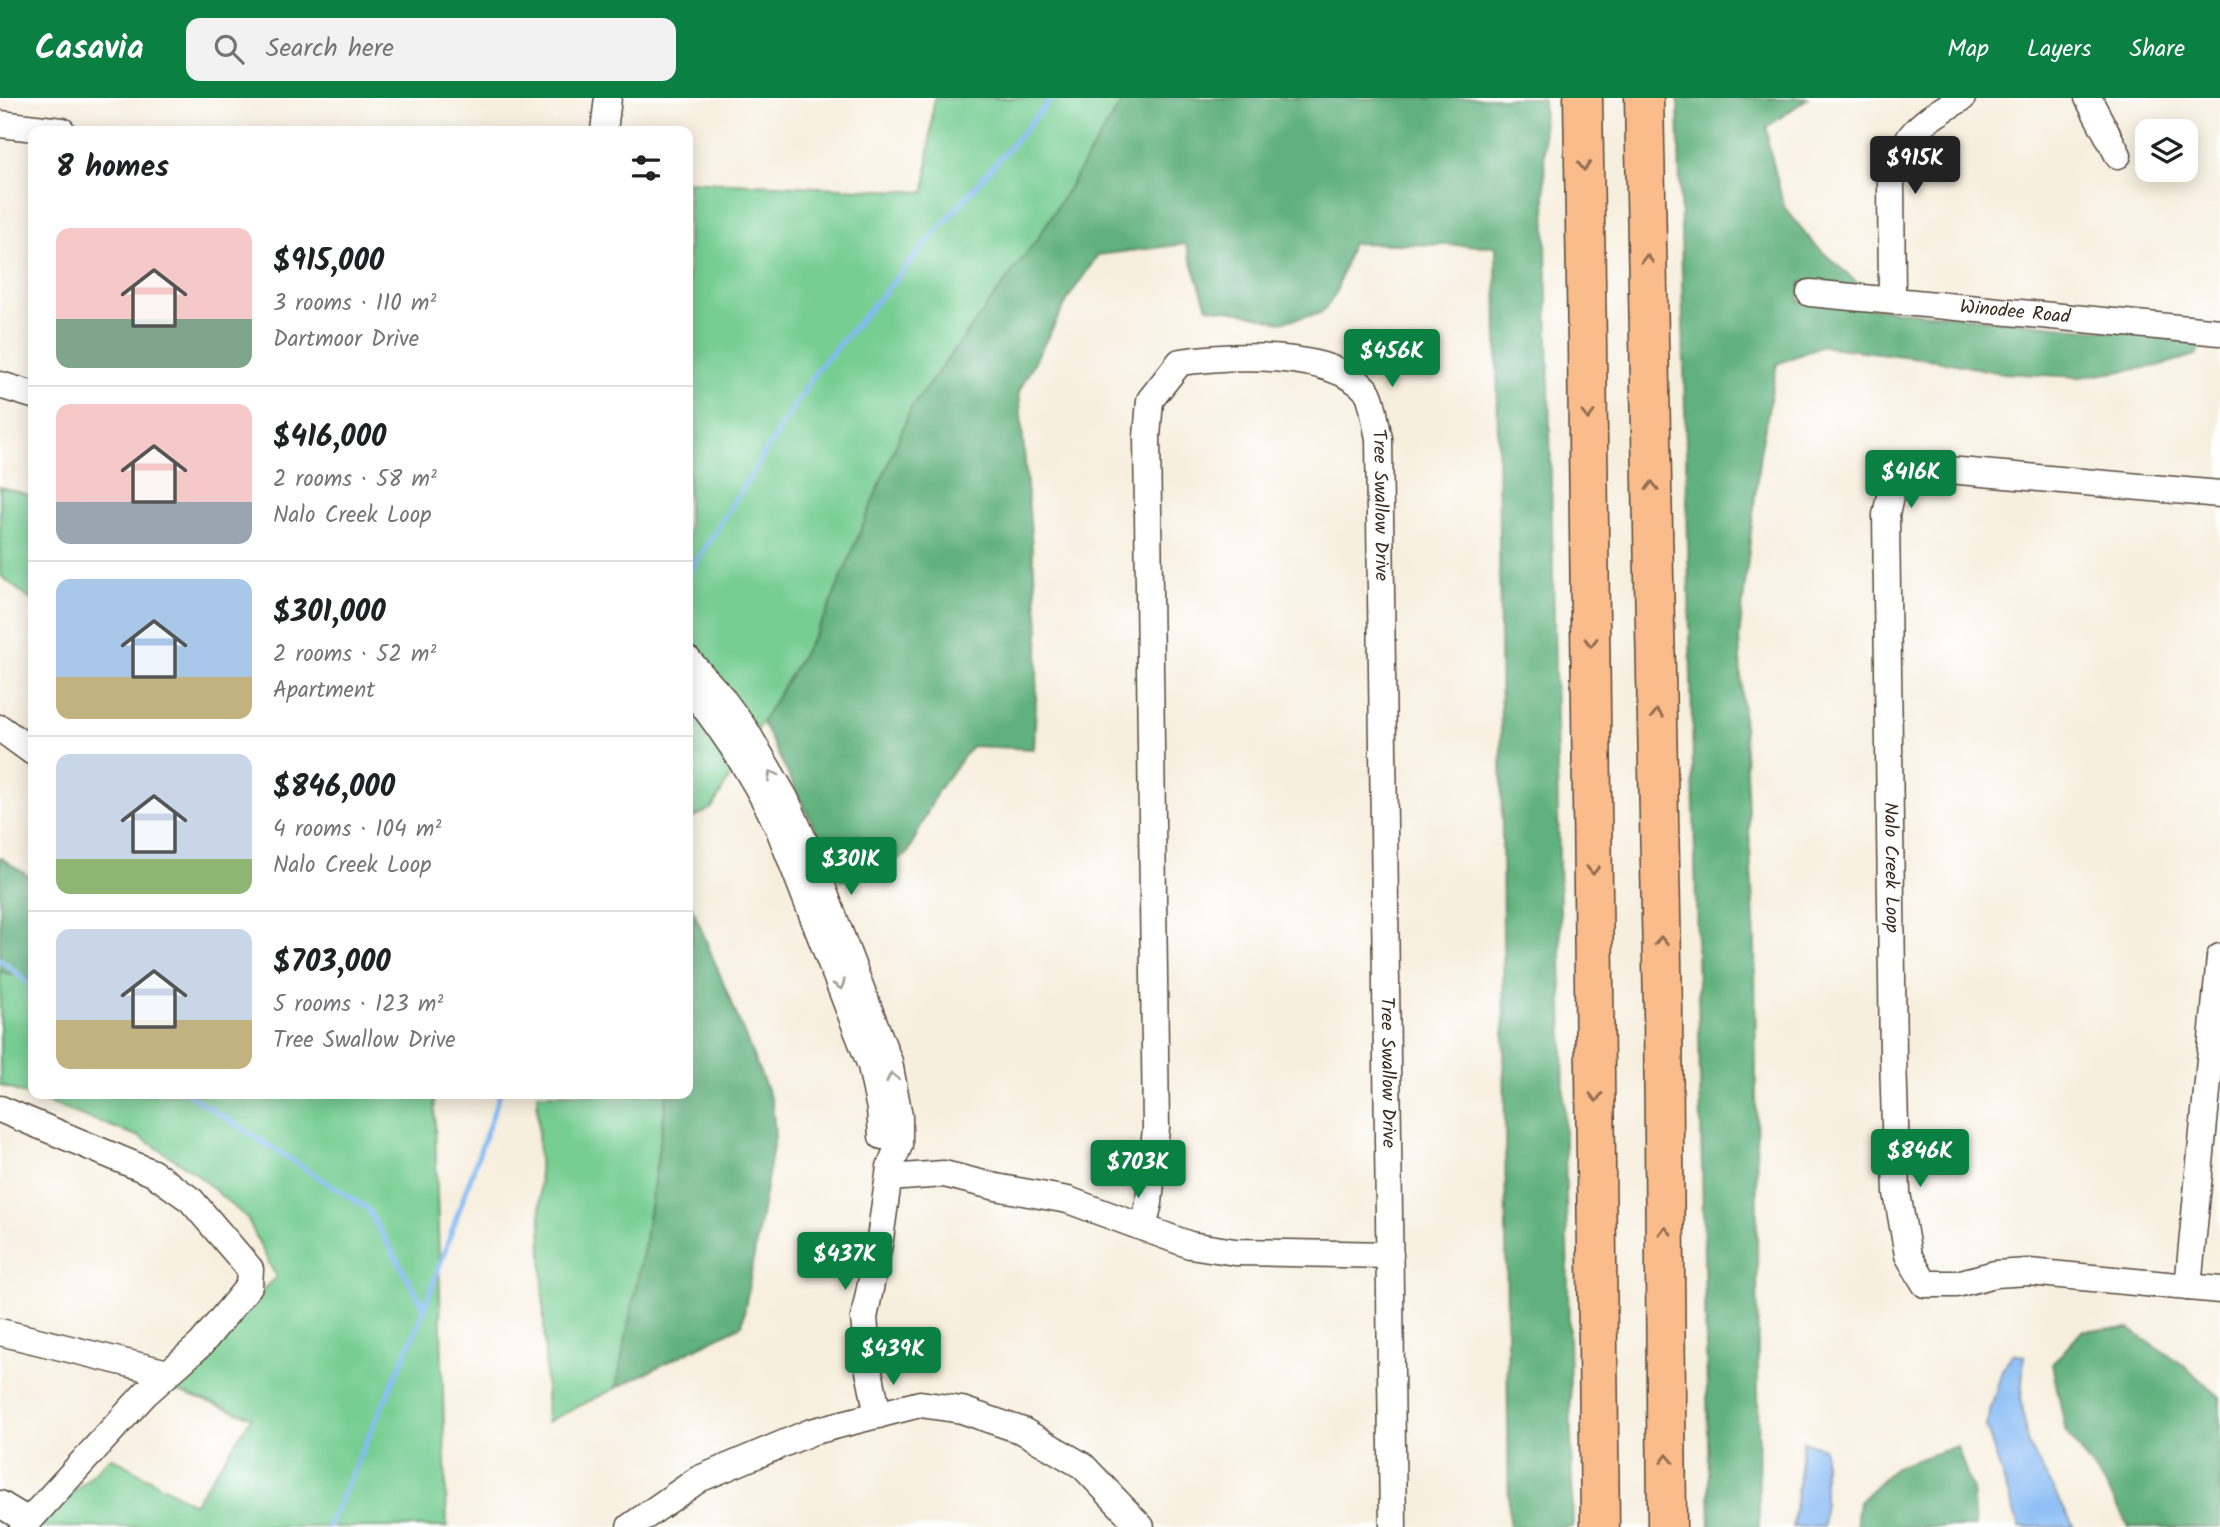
<!DOCTYPE html>
<meta charset="utf-8">
<style>
:root{--surface:#fff;--page:#f2f2f2;--text:#202124;--muted:#757577;--line:#e0e0e0;--accent:#0b8043}
body{margin:0;font-family:Kalam,sans-serif;background:var(--page);color:var(--text);height:100vh;display:flex;flex-direction:column;font-size:26px;white-space:nowrap}
*{box-sizing:border-box;margin:0}
p{font-size:23px;color:var(--muted)}
.icon{flex:none;width:38px;height:38px;fill:none;stroke:currentColor;stroke-width:2;stroke-linecap:round;stroke-linejoin:round}
.map{position:relative;flex:1;overflow:hidden}
.drawer{position:absolute;left:28px;top:28px;width:665px;height:973px;display:flex;flex-direction:column;background:var(--surface);border-radius:14px;box-shadow:0 4px 18px #0003}
.drawer>*{flex:none}
.controls{position:absolute;left:2135px;top:21px;display:grid;gap:14px}
.controls a{display:grid;place-items:center;width:63px;height:63px;border-radius:14px;background:var(--surface);box-shadow:0 4px 18px #0003;font-size:35px}
.price{position:absolute;translate:-50% -60px;padding:0 16px;border-radius:7px;background:var(--accent);color:#fff;font-size:23px;line-height:46px;filter:drop-shadow(0 2px 4px #0008)}
.price::after{content:'';position:absolute;left:50%;top:42px;width:21px;height:16px;margin-left:-10px;background:inherit;clip-path:polygon(0 0,100% 0,50% 100%)}
.price.active{background:#222;color:#fff}
ul{padding:0;list-style:none}
li{display:flex;align-items:center;gap:21px;height:175px;padding:0 28px}
li+li{border-top:2px solid var(--line)}
li span{display:grid;place-items:center;flex:none;width:196px;height:140px;border-radius:14px;color:#555}
li>.icon{margin-inline-start:auto}
span .icon{width:84px;height:84px;fill:#fffc;stroke-width:1}
li b{font-size:30px}
h2{display:flex;justify-content:space-between;align-items:center;height:84px;padding:0 28px;font-size:30px}
header{display:flex;align-items:center;gap:42px;box-sizing:border-box;height:98px;padding:0 35px;background:var(--accent);color:#fff}
header strong{font-size:33px}
nav{display:flex;gap:38px;margin-inline-start:auto;font-size:24px}
.search{width:490px;height:63px;background:var(--page);display:flex;align-items:center;gap:18px;box-sizing:border-box;padding:0 24px;border-radius:14px;color:var(--muted);font-size:26px}
.map>svg:first-child{display:block}
</style>
<header>
<strong>Casavia</strong>
<div class="search"><svg class="icon" aria-label="search" viewBox="0 0 24 24"><circle cx="10" cy="10" r="6"/><path d="M15 15l6 6"/></svg>Search here</div>
<nav><a>Map</a><a>Layers</a><a>Share</a></nav>
</header>
<div class="map">
<svg width="2220" height="1429" viewBox="0 0 2220 1429">
<rect width="100%" height="100%" fill="#fff"/>
<filter id="ink" filterUnits="userSpaceOnUse"><feTurbulence type="fractalNoise" baseFrequency=".0143" numOctaves="2"/><feDisplacementMap in="SourceGraphic" scale="14" xChannelSelector="R" yChannelSelector="G"/><feConvolveMatrix kernelMatrix="1 2 1 2 8 2 1 2 1" color-interpolation-filters="sRGB"/></filter>
<filter id="wash" filterUnits="userSpaceOnUse"><feTurbulence type="fractalNoise" baseFrequency=".00686" numOctaves="4" result="noise"/><feDisplacementMap in="SourceGraphic" scale="28" xChannelSelector="R" yChannelSelector="G"/><feGaussianBlur stdDeviation="1.57" result="paint"/><feColorMatrix in="noise" values="0 0 0 0 0 0 0 0 0 0 0 0 0 0 0 0 0 1.4 0 .05"/><feComposite in="paint" operator="in"/></filter>
<g filter="url(#wash)">
<rect width="100%" height="100%" fill="#f7efde"/>
<!-- green -->
<path fill="#77ce93" stroke="#597c58" stroke-width="2" d="M 934,0 L 1124,0 L 1038,140 L 826,517 L 757,632 L 688,546 L 688,83 L 925,94 Z
M 0,389 L 33,398 L 33,504 L 0,477 Z
M 688,605 L 735,670 L 712,710 L 688,722 Z
M 688,802 L 695,816 L 688,861 Z
M 0,873 L 33,882 L 33,996 L 434,996 L 447,1429 L 37,1429 L 111,1359 L 194,1406 L 252,1319 L 163,1288 L 276,1179 L 247,1120 L 194,1074 L 140,1039 L 0,987 Z
M 537,996 L 667,996 L 644,1149 L 616,1290 L 547,1324 Z"/>
<!-- forest -->
<path fill="#61b17d" stroke="#4e6e4e" stroke-width="2" d="M 1124,0 L 1543,0 L 1573,1429 L 1509,1429 L 1496,148 L 1352,145 L 1335,197 L 1322,215 L 1280,224 L 1240,214 L 1207,209 L 1186,146 L 1098,157 L 1069,199 L 1019,293 L 1039,532 L 1034,651 L 972,648 L 938,692 L 907,757 L 841,783 L 762,624 L 826,517 L 911,310 L 1038,140 Z
M 1678,0 L 1808,0 L 1767,29 L 1768,45 L 1784,109 L 1814,146 L 1856,184 L 1872,191 L 1801,184 L 1799,203 L 2203,242 L 2196,257 L 2158,268 L 2081,279 L 2001,275 L 1936,262 L 1821,248 L 1777,266 L 1760,355 L 1739,540 L 1755,845 L 1759,1429 L 1710,1429 Z
M 0,759 L 33,781 L 33,882 L 0,873 Z
M 695,816 L 772,1004 L 775,1037 L 742,1227 L 616,1290 L 644,1149 L 667,996 L 688,996 L 688,861 Z
M 2129,1231 L 2182,1266 L 2220,1299 L 2220,1429 L 2129,1429 L 2108,1391 L 2066,1334 L 2052,1266 L 2083,1232 Z
M 1957,1348 L 1972,1392 L 1975,1429 L 1856,1429 L 1859,1404 L 1895,1369 Z"/>
<!-- water -->
<path fill="#85baf4" stroke="#607289" stroke-width="2" d="M 2013,1255 L 2024,1258 L 2021,1300 L 2027,1344 L 2074,1429 L 2019,1429 L 1986,1328 L 2002,1272 Z
M 1803,1343 L 1824,1350 L 1824,1429 L 1793,1429 Z"/>
<g fill="none" stroke-linecap="round" stroke-linejoin="round">
<!-- stream -->
<path stroke="#85baf4" stroke-width="5" d="M 688,477 L 817,272 L 1052,0
M 0,861 L 33,889
M 188,996 L 367,1110 L 425,1210
M 328,1429 L 419,1226 L 500,996"/>
</g>
</g>
<g filter="url(#ink)">
<g fill="none" stroke-linecap="round" stroke-linejoin="round">
<defs>
<g id="minor">
<path d="M 2088,0 L 2118,57"/>
<path d="M 0,26 L 62,33"/>
<path d="M 604,33 L 608,0"/>
<path id="s1" d="M 1810,195 L 2220,234"/>
<path d="M 1892,202 L 1891,83 C 1902,36 1923,23 1962,0"/>
<path d="M 0,287 L 33,297"/>
<path id="s2" d="M 2220,396 L 1948,372 L 1899,375 L 1892,389 L 1886,417 L 1893,958 L 1897,1095 L 1908,1157 L 1925,1186 L 1957,1186 L 1995,1176 L 2029,1174 L 2220,1192"/>
<path d="M 688,562 L 721,599 L 746,633 L 785,700 L 810,757 L 889,964 L 899,1018 L 899,1047 L 890,1069 L 880,1141 L 864,1220 L 869,1273 L 878,1317"/>
<path d="M 688,588 C 724,633 755,679 779,731 L 871,968 L 880,1011 L 882,1038"/>
<path d="M 0,630 L 33,654"/>
<path d="M 0,1011 L 153,1075 L 191,1102 L 250,1171 L 249,1188 L 201,1246 L 145,1296 L 23,1429"/>
<path d="M 889,1080 L 944,1076 L 996,1089 L 1068,1102 L 1190,1147 L 1235,1154 L 1390,1157"/>
<path id="s3" d="M 1143,1129 L 1149,1105 L 1156,1030 L 1147,339 L 1150,302 L 1180,264 C 1229,257 1332,252 1367,293 C 1373,301 1376,329 1379,340 L 1393,1429"/>
<path d="M 2188,1189 L 2220,859"/>
<path d="M 0,1234 L 168,1275"/>
<path d="M 0,1406 L 28,1423"/>
<path d="M 630,1429 L 699,1381 L 811,1334 L 920,1306 L 962,1312 L 1023,1333 L 1083,1368 L 1141,1429"/>
</g>
<path id="highway" d="M 1583,0 L 1587,248 L 1600,1429
M 1644,0 L 1663,911 L 1667,1429"/>
</defs>
<!-- minor casing -->
<use href="#minor" stroke="#57483b" stroke-width="29"/>
<!-- highway casing -->
<use href="#highway" stroke="#57483b" stroke-width="41"/>
<!-- minor -->
<use href="#minor" stroke="#fff" stroke-width="26"/>
<!-- highway -->
<use href="#highway" stroke="#fabc8b" stroke-width="38"/>
</g>
<!-- one-way arrows -->
<defs><path id="oneway-chevron" d="M-2-3.5L2.5 0L-2 3.5" fill="none" stroke-width="1.6" stroke-linecap="round" stroke-linejoin="round" transform="scale(1.75)"/></defs>
<g stroke="#916c4f">
<use href="#oneway-chevron" transform="translate(1584 68) rotate(89)"/>
<use href="#oneway-chevron" transform="translate(1647 161) rotate(-91)"/>
<use href="#oneway-chevron" transform="translate(1588 317) rotate(89)"/>
<use href="#oneway-chevron" transform="translate(1652 388) rotate(-91)"/>
<use href="#oneway-chevron" transform="translate(1591 544) rotate(89)"/>
<use href="#oneway-chevron" transform="translate(1657 616) rotate(-91)"/>
<use href="#oneway-chevron" transform="translate(1593 772) rotate(89)"/>
<use href="#oneway-chevron" transform="translate(1661 843) rotate(-91)"/>
<use href="#oneway-chevron" transform="translate(1596 999) rotate(89)"/>
<use href="#oneway-chevron" transform="translate(1665 1133) rotate(-91)"/>
<use href="#oneway-chevron" transform="translate(1667 1361) rotate(-91)"/>
</g>
<g stroke="#a79f9a">
<use href="#oneway-chevron" transform="translate(772 677) rotate(-120)"/>
<use href="#oneway-chevron" transform="translate(840 887) rotate(70)"/>
<use href="#oneway-chevron" transform="translate(892 979) rotate(-102)"/>
</g>
</g>
<g text-anchor="middle" dominant-baseline="central" stroke-width="6" stroke-linejoin="round" paint-order="stroke">
<!-- street labels -->
<g font-size="19" fill="#3b2a1e" stroke="#fff">
<text stroke="none"><textPath href="#s1" startOffset="206">Winodee Road</textPath></text>
<text stroke="none"><textPath href="#s3" startOffset="1188">Tree Swallow Drive</textPath></text>
<text stroke="none"><textPath href="#s2" startOffset="719">Nalo Creek Loop</textPath></text>
<text stroke="none"><textPath href="#s3" startOffset="1755">Tree Swallow Drive</textPath></text>
</g>
</g>
</svg>
<div class="controls">
<a><svg class="icon" aria-label="layers" viewBox="0 0 24 24"><path d="M12 4l9 5-9 5-9-5zM3 14l9 5 9-5"/></svg></a>
</div>
<b class="price active" style="left:1915px;top:98px">$915K</b>
<b class="price" style="left:1392px;top:291px">$456K</b>
<b class="price" style="left:1911px;top:412px">$416K</b>
<b class="price" style="left:851px;top:799px">$301K</b>
<b class="price" style="left:1920px;top:1091px">$846K</b>
<b class="price" style="left:1138px;top:1102px">$703K</b>
<b class="price" style="left:845px;top:1194px">$437K</b>
<b class="price" style="left:893px;top:1289px">$439K</b>
<section class="drawer">
<h2>8 homes<svg class="icon" aria-label="filters" viewBox="0 0 24 24"><path d="M4 7h16M4 17h16"/><circle cx="9" cy="7" r="2"/><circle cx="15" cy="17" r="2"/></svg></h2>
<ul>
<li><span style="background:linear-gradient(#f6c9c9 65%,#7fa58c 0)"><svg class="icon" aria-label="home" viewBox="0 0 24 24"><path d="M3 11l9-7 9 7M6 9v11h12V9"/></svg></span><div><b>$915,000</b><p>3 rooms · 110 m²</p><p>Dartmoor Drive</p></div></li>
<li><span style="background:linear-gradient(#f6c9c9 70%,#9aa5b1 0)"><svg class="icon" aria-label="home" viewBox="0 0 24 24"><path d="M3 11l9-7 9 7M6 9v11h12V9"/></svg></span><div><b>$416,000</b><p>2 rooms · 58 m²</p><p>Nalo Creek Loop</p></div></li>
<li><span style="background:linear-gradient(#a9c7e8 70%,#c2b280 0)"><svg class="icon" aria-label="home" viewBox="0 0 24 24"><path d="M3 11l9-7 9 7M6 9v11h12V9"/></svg></span><div><b>$301,000</b><p>2 rooms · 52 m²</p><p>Apartment</p></div></li>
<li><span style="background:linear-gradient(#c9d6e8 75%,#8fb573 0)"><svg class="icon" aria-label="home" viewBox="0 0 24 24"><path d="M3 11l9-7 9 7M6 9v11h12V9"/></svg></span><div><b>$846,000</b><p>4 rooms · 104 m²</p><p>Nalo Creek Loop</p></div></li>
<li><span style="background:linear-gradient(#c9d6e8 65%,#c2b280 0)"><svg class="icon" aria-label="home" viewBox="0 0 24 24"><path d="M3 11l9-7 9 7M6 9v11h12V9"/></svg></span><div><b>$703,000</b><p>5 rooms · 123 m²</p><p>Tree Swallow Drive</p></div></li>
</ul>
</section>
</div>
